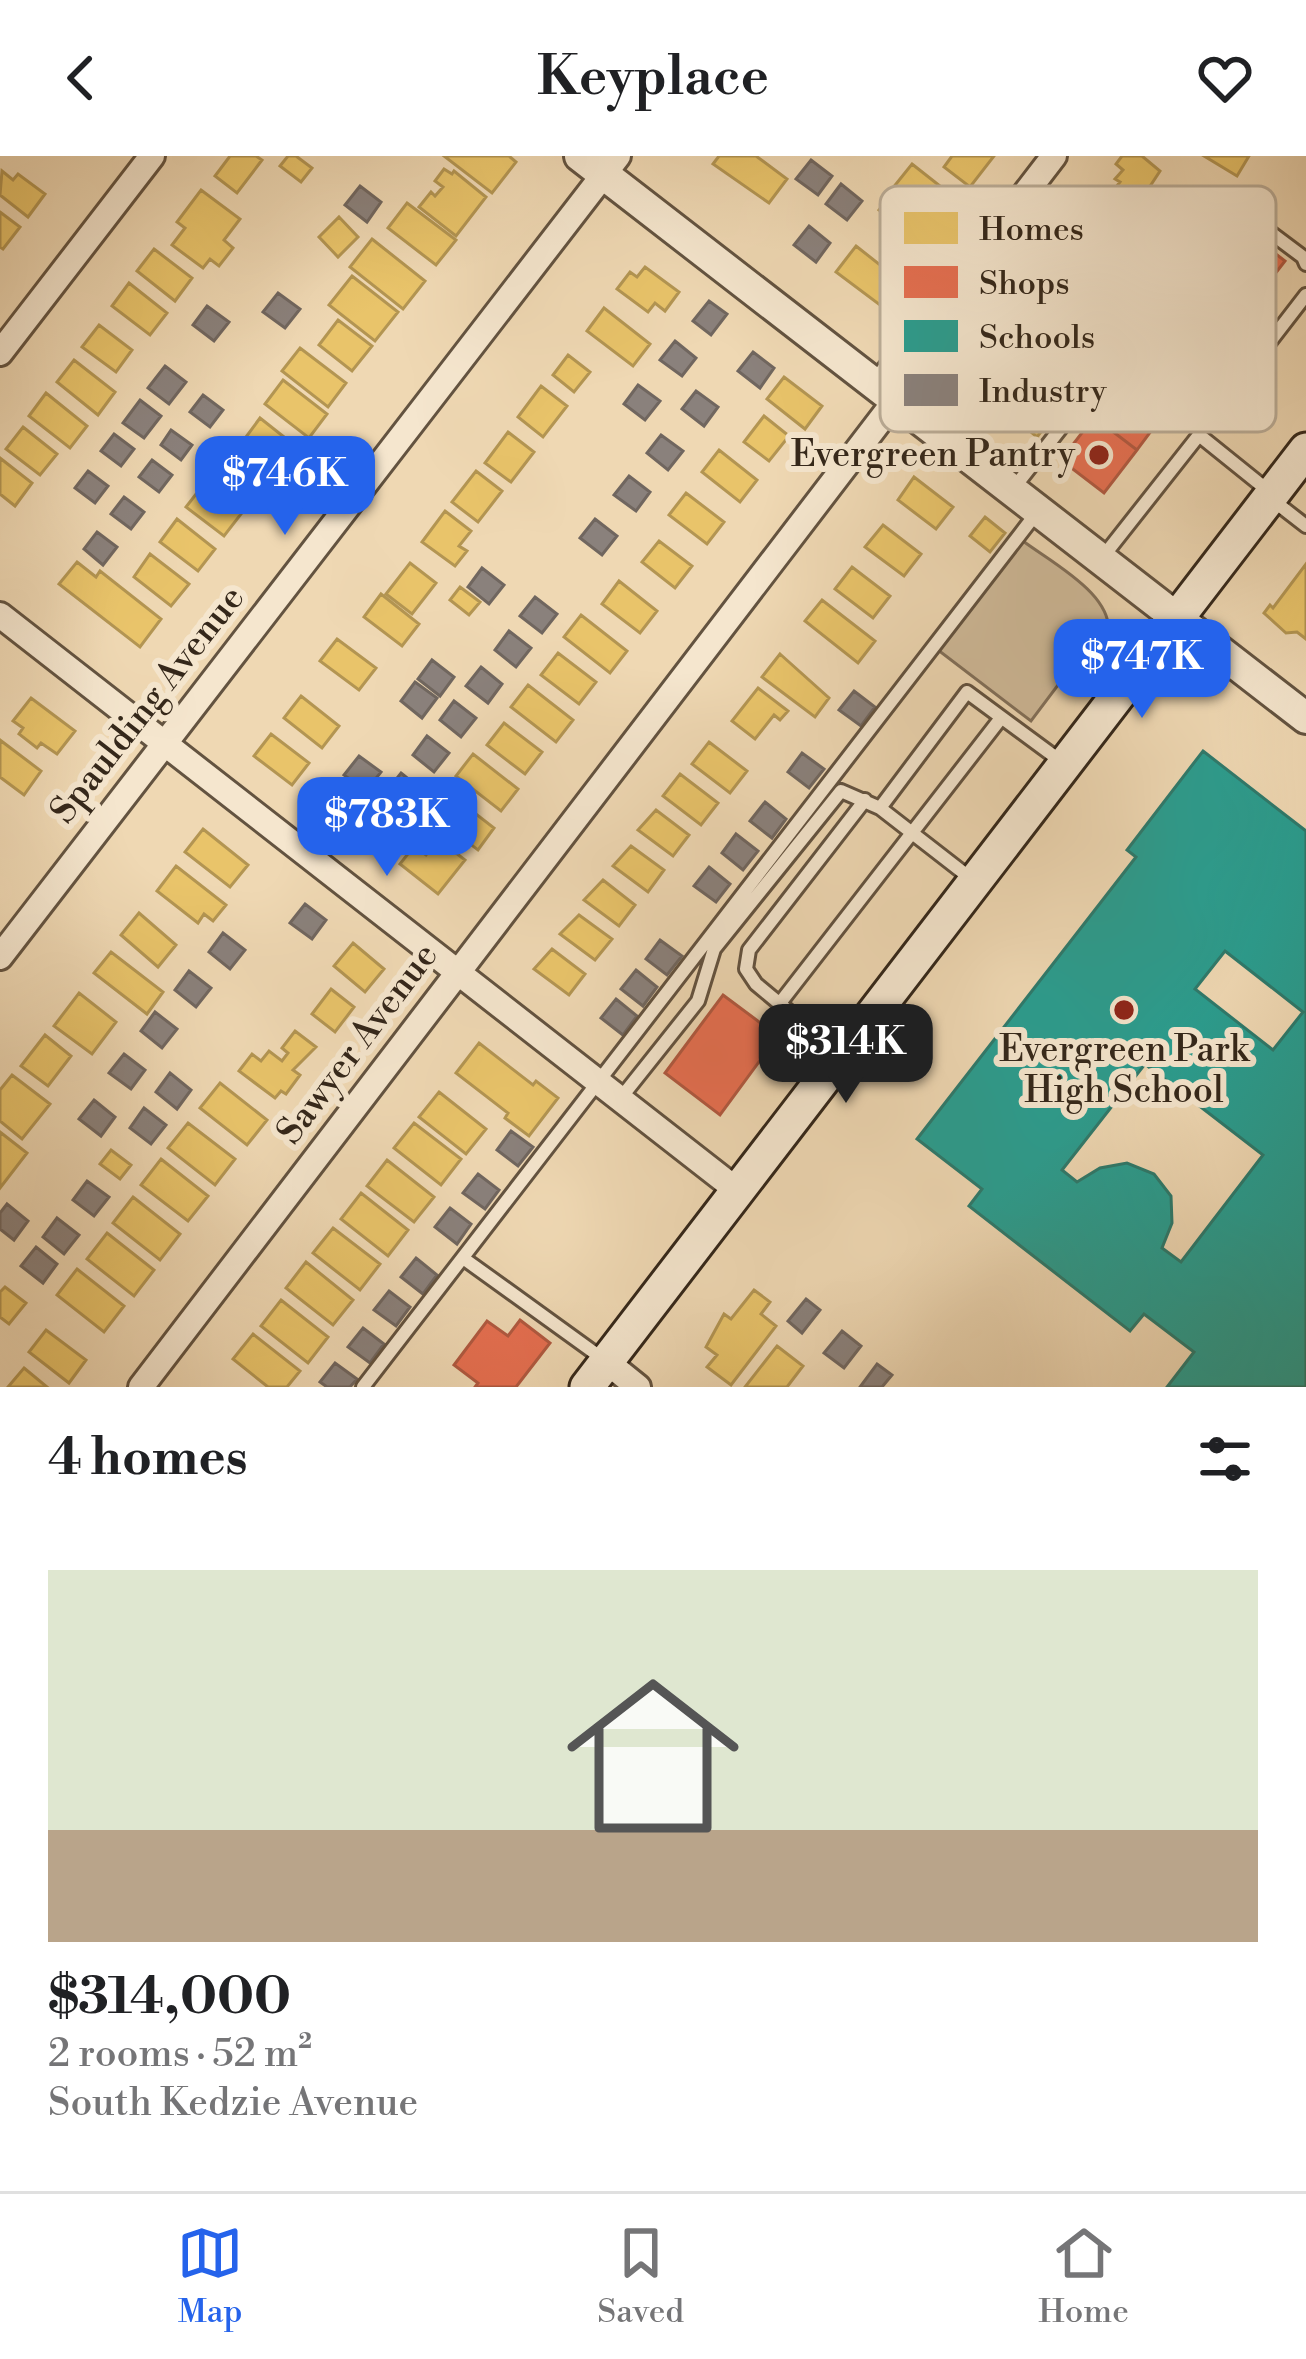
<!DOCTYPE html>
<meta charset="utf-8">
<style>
:root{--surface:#fff;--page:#f2f2f2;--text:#202124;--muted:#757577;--line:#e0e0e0;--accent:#2563eb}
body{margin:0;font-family:"Libre Bodoni",serif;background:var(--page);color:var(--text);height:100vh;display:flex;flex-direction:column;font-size:45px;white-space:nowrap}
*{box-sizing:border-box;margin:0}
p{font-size:39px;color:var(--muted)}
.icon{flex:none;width:66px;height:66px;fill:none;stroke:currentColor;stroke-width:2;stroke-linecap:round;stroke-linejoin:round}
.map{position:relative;height:1231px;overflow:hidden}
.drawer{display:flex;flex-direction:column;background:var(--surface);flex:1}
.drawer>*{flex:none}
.price{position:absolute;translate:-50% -102px;padding:0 27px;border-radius:24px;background:var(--accent);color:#fff;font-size:39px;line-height:78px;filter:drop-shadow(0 3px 6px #0008)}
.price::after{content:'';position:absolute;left:50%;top:72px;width:36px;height:27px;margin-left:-18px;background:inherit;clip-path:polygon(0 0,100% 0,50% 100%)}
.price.active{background:#222;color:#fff}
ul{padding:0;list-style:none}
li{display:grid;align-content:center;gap:24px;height:636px;padding:0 48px}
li+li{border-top:3px solid var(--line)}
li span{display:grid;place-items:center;height:372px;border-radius:0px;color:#555}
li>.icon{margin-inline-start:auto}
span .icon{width:216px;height:216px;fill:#fffc;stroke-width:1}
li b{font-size:51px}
h2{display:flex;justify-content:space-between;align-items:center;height:144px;padding:0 48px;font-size:51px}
header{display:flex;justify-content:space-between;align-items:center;height:156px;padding:0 48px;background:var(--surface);font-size:54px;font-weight:600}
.dock{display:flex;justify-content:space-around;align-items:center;height:168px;border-top:3px solid var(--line);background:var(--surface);font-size:33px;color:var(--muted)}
.dock a{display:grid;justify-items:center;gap:6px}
.dock .active{color:var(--accent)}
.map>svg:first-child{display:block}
</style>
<header><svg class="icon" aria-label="back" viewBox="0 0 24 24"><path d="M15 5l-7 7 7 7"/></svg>Keyplace<svg class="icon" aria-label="heart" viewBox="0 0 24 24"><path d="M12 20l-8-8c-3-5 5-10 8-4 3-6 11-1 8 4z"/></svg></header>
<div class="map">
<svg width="1306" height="1231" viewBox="0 0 1306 1231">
<rect width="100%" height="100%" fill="#efd8b3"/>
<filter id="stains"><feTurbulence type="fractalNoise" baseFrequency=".00167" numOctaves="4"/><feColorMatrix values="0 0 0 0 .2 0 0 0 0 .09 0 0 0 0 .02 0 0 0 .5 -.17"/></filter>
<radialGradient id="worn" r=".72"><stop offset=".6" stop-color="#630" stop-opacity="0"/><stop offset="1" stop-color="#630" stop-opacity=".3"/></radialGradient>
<!-- green -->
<path fill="#cfba99" stroke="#82705a" stroke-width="3" d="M 1023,385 C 1052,407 1123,443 1106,486 C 1100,502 1084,518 1073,532 L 1061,525 L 1031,565 L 938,494 Z"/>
<!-- homes -->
<path fill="#e9c46a" stroke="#b39552" stroke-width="3" d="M 230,0 L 256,0 L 262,4 L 237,37 L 215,20 Z
M 288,0 L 296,0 L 312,12 L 301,26 L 280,10 Z
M 444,0 L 509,0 L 516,6 L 492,37 Z
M 719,0 L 756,0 L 787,23 L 769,47 L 713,8 Z
M 952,0 L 994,0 L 970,31 L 944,11 Z
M 1122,0 L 1142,0 L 1160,15 L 1135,53 L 1113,35 L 1120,26 L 1115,23 L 1123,14 L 1116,8 Z
M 1204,0 L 1249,0 L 1237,20 Z
M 912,8 L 959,45 L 940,70 L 892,33 Z
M 444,13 L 452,18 L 454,15 L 486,41 L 456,80 L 419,51 L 431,36 L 435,40 L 443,31 L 435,25 Z
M 2,15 L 13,24 L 18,18 L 45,38 L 28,61 L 0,39 Z
M 201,34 L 240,63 L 224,84 L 233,92 L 219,110 L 210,103 L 203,112 L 172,89 L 185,72 L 177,66 Z
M 888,42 L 932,76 L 910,105 L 882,84 L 895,67 L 879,54 Z
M 407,47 L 456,84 L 436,109 L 388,72 Z
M 0,56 L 20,71 L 3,93 L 0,91 Z
M 339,61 L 358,81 L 338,101 L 319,81 Z
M 372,83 L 425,125 L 403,153 L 350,111 Z
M 856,90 L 903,127 L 884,152 L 836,116 Z
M 154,93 L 192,122 L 175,145 L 137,115 Z
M 645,111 L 679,136 L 665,155 L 655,147 L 648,156 L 617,133 L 630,116 L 637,121 Z
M 352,120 L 398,156 L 375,185 L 329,149 Z
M 129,127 L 167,157 L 150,179 L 112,150 Z
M 604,152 L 650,188 L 633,210 L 587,175 Z
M 338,164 L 372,190 L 352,215 L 319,189 Z
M 99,169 L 132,194 L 116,216 L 82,191 Z
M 300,192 L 346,227 L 328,251 L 282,215 Z
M 568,199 L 590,216 L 574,236 L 553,219 Z
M 74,204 L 115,236 L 98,259 L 57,226 Z
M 784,221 L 822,250 L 805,273 L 767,243 Z
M 283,224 L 327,258 L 309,282 L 265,248 Z
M 541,230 L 567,250 L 543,281 L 518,261 Z
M 46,237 L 87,270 L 70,292 L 29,260 Z
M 1035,243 L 1054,259 L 1037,281 L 1018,265 Z
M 764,260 L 789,280 L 769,305 L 744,286 Z
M 260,262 L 298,292 L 281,314 L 243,285 Z
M 23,271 L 57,298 L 40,319 L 6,293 Z
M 508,276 L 534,296 L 511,326 L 485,307 Z
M 229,294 L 268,323 L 251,346 L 212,316 Z
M 719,294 L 757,324 L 740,346 L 702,316 Z
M 0,302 L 32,327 L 15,350 L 0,338 Z
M 476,315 L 502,335 L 478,366 L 452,346 Z
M 914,321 L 953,351 L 936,373 L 898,344 Z
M 203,329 L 241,358 L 224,380 L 186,351 Z
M 686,337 L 724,366 L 707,388 L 669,359 Z
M 445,355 L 471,375 L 459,390 L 467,395 L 455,410 L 422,386 Z
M 985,361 L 1005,377 L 990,396 L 970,380 Z
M 177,363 L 215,393 L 198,415 L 160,386 Z
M 883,369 L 921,398 L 904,420 L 865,391 Z
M 659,385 L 692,410 L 675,432 L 642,406 Z
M 150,398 L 189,428 L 171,450 L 134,421 Z
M 77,406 L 96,421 L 100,415 L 161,463 L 140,491 L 59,428 Z
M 410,407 L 436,427 L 412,458 L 386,438 Z
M 1306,408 L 1306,483 L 1297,476 L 1286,477 L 1264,457 L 1270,449 L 1273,452 Z
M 852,411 L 890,440 L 873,462 L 835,433 Z
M 619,425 L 657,455 L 640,477 L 602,448 Z
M 460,431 L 480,446 L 469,459 L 450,444 Z
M 381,438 L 419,468 L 402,490 L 364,461 Z
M 822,444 L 875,485 L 858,507 L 805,465 Z
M 581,459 L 627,495 L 610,517 L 564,481 Z
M 337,483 L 376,512 L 359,534 L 320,505 Z
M 558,497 L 596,526 L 579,548 L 541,519 Z
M 780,498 L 829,542 L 815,561 L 762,521 Z
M 528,529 L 573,564 L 556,586 L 511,551 Z
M 758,532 L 788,555 L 780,564 L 774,559 L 755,583 L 732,565 Z
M 301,540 L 339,570 L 322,592 L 284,562 Z
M 31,542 L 75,575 L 57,598 L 41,587 L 37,592 L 19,578 L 23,572 L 13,565 Z
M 504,567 L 542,596 L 525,618 L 487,589 Z
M 271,578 L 309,607 L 292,629 L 254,600 Z
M 0,584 L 41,615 L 24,639 L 0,621 Z
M 709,586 L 747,615 L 730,637 L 692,608 Z
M 473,598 L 518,633 L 501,655 L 456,620 Z
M 680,618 L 718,647 L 701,669 L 663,640 Z
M 449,637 L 494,672 L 478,694 L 432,659 Z
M 656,654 L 689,679 L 673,700 L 638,674 Z
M 203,673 L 248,709 L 230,731 L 185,696 Z
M 438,683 L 465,704 L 438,738 L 400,708 L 414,690 L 426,699 Z
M 631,690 L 664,714 L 648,736 L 613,710 Z
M 176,710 L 226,749 L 213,765 L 204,758 L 198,767 L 157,735 Z
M 603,724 L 635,749 L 619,770 L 584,744 Z
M 139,757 L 176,789 L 158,811 L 121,779 Z
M 579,759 L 612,783 L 595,804 L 560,778 Z
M 353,787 L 384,813 L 365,836 L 334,810 Z
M 552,793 L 585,818 L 569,839 L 534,813 Z
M 111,796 L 163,836 L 147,858 L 94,817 Z
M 331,833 L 354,851 L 335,876 L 312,858 Z
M 79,837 L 116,866 L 92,898 L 54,870 Z
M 295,875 L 316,891 L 293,914 L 300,919 L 286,938 L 281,935 L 275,942 L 239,915 L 252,898 L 261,905 L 269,895 L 282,905 L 288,897 L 282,892 Z
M 45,879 L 71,900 L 48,930 L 21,910 Z
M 479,887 L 533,929 L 536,925 L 558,942 L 529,980 L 505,962 L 508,957 L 456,917 Z
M 12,919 L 50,948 L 22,983 L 0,965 L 0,934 Z
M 220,927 L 267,964 L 247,989 L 200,952 Z
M 439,936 L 486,973 L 466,998 L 419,961 Z
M 188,967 L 235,1003 L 215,1029 L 168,992 Z
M 414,967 L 461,1003 L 441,1029 L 394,992 Z
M 0,976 L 27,997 L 0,1032 Z
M 111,994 L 131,1009 L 120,1023 L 100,1008 Z
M 161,1003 L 208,1040 L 188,1065 L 141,1029 Z
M 387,1004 L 434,1041 L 414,1066 L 367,1030 Z
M 361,1037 L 408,1074 L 388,1100 L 341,1063 Z
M 133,1041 L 180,1078 L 160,1104 L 113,1067 Z
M 333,1072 L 380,1108 L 360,1134 L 313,1097 Z
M 107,1077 L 154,1114 L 134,1140 L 87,1103 Z
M 306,1106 L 353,1144 L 333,1169 L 286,1132 Z
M 77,1113 L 124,1150 L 104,1176 L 57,1139 Z
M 5,1131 L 26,1147 L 9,1168 L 0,1161 L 0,1136 Z
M 754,1134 L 770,1146 L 761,1158 L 776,1170 L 731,1229 L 707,1211 L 717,1199 L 706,1191 L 724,1158 L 731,1163 Z
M 281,1144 L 328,1181 L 308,1207 L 261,1170 Z
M 46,1174 L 86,1204 L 69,1227 L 29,1196 Z
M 253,1178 L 300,1215 L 287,1231 L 268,1231 L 233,1203 Z
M 777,1190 L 803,1210 L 787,1231 L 745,1231 Z
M 24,1212 L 47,1231 L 8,1231 Z"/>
<!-- shops -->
<path fill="#e76f51" stroke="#b15940" stroke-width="3" d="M 1228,61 L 1285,105 L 1235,169 L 1245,177 L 1223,205 L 1157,153 Z
M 1130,202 L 1178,239 L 1137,294 L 1088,257 Z
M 1094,261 L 1137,294 L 1104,337 L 1061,304 Z
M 723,839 L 778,880 L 720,959 L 665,917 Z
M 520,1164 L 550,1187 L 516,1231 L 475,1231 L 478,1227 L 454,1209 L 487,1165 L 508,1180 Z"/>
<!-- schools -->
<path fill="#2a9d8f" stroke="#2d7a6c" stroke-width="3" fill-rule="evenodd" d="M 1203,595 L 1306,675 L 1306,1231 L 1167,1231 L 1194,1196 L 1144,1158 L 1130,1175 L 969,1050 L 982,1033 L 917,983 L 1136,701 L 1127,694 ZM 1225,795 L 1303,856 L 1273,894 L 1195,833 ZM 1145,908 L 1263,999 L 1181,1106 L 1162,1092 L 1172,1067 L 1171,1040 L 1154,1018 L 1127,1007 L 1100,1012 L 1077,1026 L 1062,1014 Z"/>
<!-- industry -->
<path fill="#8a817c" stroke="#70665f" stroke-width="3" d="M 811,4 L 832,20 L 818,39 L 796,23 Z
M 841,28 L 862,45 L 847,64 L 826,48 Z
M 360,30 L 381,46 L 367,66 L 345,49 Z
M 809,70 L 830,87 L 816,106 L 794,89 Z
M 278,137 L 300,153 L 285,172 L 263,156 Z
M 709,145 L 727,158 L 711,179 L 693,165 Z
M 207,150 L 229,166 L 214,185 L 193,169 Z
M 675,185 L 696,202 L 682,220 L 660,204 Z
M 753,196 L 774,212 L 760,232 L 738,215 Z
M 165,210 L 186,226 L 169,248 L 148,232 Z
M 638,229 L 660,245 L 645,264 L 624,248 Z
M 696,235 L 718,251 L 704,270 L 682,253 Z
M 203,239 L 223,254 L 210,271 L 190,256 Z
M 140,244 L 161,260 L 144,282 L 123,267 Z
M 171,274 L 192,289 L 181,304 L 161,289 Z
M 114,278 L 134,293 L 121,310 L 101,295 Z
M 661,279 L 683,295 L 668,314 L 647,297 Z
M 152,304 L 172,319 L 159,336 L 139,321 Z
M 88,315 L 108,330 L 95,347 L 75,332 Z
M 629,320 L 650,336 L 636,355 L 614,339 Z
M 124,341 L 144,356 L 131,373 L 111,358 Z
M 595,363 L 617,380 L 602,399 L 580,382 Z
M 97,376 L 117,391 L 103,409 L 84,393 Z
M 482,412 L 504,429 L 489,448 L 468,431 Z
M 535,441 L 557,458 L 542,477 L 520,460 Z
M 509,475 L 531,492 L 516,511 L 495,494 Z
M 432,504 L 454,521 L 440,540 L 418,523 Z
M 481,511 L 502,528 L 488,547 L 466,530 Z
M 415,526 L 437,542 L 422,562 L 401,545 Z
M 854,535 L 875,551 L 861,570 L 839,554 Z
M 454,545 L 476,562 L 461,581 L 440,564 Z
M 427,580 L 449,597 L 434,616 L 413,599 Z
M 802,597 L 824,613 L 809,632 L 788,616 Z
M 359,600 L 381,616 L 366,635 L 344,619 Z
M 401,617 L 422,634 L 408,653 L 386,636 Z
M 336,633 L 358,650 L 343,669 L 322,652 Z
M 765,646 L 786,663 L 772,682 L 750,665 Z
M 376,651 L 397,667 L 382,686 L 361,670 Z
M 736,678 L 758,695 L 743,714 L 722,697 Z
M 709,711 L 730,728 L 716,746 L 694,730 Z
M 305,748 L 326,764 L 312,783 L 290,767 Z
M 223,777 L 245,794 L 230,813 L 209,796 Z
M 660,784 L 682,800 L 667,819 L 646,803 Z
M 636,814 L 657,831 L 643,850 L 621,833 Z
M 189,815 L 211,832 L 196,851 L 175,834 Z
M 616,843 L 637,860 L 623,879 L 601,862 Z
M 155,856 L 177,873 L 162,892 L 141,875 Z
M 124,898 L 145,914 L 131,933 L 109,917 Z
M 170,917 L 191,934 L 177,953 L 156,936 Z
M 94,944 L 115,961 L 101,980 L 79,963 Z
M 144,952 L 166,969 L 151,988 L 130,972 Z
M 511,975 L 533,991 L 518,1010 L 497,994 Z
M 478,1018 L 499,1034 L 485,1053 L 463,1037 Z
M 87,1025 L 109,1041 L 94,1060 L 73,1044 Z
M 7,1048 L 28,1065 L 14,1084 L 0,1073 L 0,1057 Z
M 450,1052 L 471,1068 L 457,1088 L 435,1071 Z
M 57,1062 L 79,1079 L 64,1098 L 43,1081 Z
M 36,1091 L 57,1108 L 43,1127 L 21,1110 Z
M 416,1102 L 437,1119 L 423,1138 L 401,1121 Z
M 389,1135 L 410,1151 L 396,1170 L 374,1154 Z
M 806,1143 L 820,1154 L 802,1177 L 788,1165 Z
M 363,1172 L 384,1188 L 370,1207 L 348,1191 Z
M 842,1175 L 861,1190 L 844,1212 L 824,1197 Z
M 335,1207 L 357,1223 L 350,1231 L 327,1231 L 320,1226 Z
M 877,1208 L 892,1219 L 882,1231 L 860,1231 Z"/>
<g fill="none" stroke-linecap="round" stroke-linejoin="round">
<defs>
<path id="service" d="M 1228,240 L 1306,139
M 1013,333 L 1229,58 L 1247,59 L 1303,101 L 1306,108
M 1270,342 L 1306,370
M 1102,402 L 1199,279 L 1271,337
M 880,652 L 967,536 L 1062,606
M 780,847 L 1001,562
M 839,897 L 756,828 L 746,813 L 749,794 L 865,644
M 620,943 L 698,845 L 714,793 L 841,635 L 880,652 L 974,725
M 463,1102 L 603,1203
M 363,1231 L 1038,355"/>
<path id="minor" d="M 0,197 L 152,0
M 877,231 L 1054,0
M 0,459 L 738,1035
M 0,801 L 618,0
M 607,1206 L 638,1231
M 141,1231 L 895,245"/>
<path id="tertiary" d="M 580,0 L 1306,562"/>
<path id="secondary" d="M 587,1231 L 1306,294"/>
</defs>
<!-- service casing -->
<use href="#service" stroke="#635340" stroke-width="18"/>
<!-- minor casing -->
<use href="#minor" stroke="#635340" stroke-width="30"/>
<!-- tertiary casing -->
<use href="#tertiary" stroke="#635340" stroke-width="36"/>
<!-- secondary casing -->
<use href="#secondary" stroke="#34271a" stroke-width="39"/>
<!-- service -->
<use href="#service" stroke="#f5e6ce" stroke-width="12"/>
<!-- minor -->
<use href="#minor" stroke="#f5e6ce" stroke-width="24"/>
<!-- tertiary -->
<use href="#tertiary" stroke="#f5e6ce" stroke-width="30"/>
<!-- secondary -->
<use href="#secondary" stroke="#f5e6ce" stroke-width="33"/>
</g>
<!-- markers -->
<g fill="#8f2418" stroke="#f5e6ce" stroke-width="4.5">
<circle cx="1099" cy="299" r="12"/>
<circle cx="1124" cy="854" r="12"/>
</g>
<g text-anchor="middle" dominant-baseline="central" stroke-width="12" stroke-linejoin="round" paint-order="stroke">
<!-- poi labels -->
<g font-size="36" fill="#34271a" stroke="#f5e6ce" text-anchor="end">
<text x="1075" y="299">Evergreen Pantry</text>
<text x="1124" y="894" text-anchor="middle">Evergreen Park<tspan x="1124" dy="41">High School</tspan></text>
</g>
<!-- street labels -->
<g font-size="36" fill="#34271a" stroke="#f5e6ce">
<text transform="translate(148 549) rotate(-52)">Spaulding Avenue</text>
<text transform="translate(358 888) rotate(-53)">Sawyer Avenue</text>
</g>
</g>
<!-- legend -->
<rect x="880" y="30" width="396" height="246" rx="18" fill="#f5e6ce" stroke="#bbad98" stroke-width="3"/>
<rect x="904" y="56" width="54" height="32" fill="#e9c46a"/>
<rect x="904" y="110" width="54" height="32" fill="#e76f51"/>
<rect x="904" y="164" width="54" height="32" fill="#2a9d8f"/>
<rect x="904" y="218" width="54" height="32" fill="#8a817c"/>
<g font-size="33" fill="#34271a">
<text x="979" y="84">Homes</text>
<text x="979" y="138">Shops</text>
<text x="979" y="192">Schools</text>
<text x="979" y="246">Industry</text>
</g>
<rect width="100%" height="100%" filter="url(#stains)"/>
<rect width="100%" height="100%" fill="url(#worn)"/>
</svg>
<b class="price" style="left:285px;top:382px">$746K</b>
<b class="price" style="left:1142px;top:565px">$747K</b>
<b class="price" style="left:387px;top:723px">$783K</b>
<b class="price active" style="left:846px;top:950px">$314K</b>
</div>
<section class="drawer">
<h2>4 homes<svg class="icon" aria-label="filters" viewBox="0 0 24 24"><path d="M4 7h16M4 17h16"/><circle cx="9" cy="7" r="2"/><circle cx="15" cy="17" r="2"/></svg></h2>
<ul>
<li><span style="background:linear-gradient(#dfe7d0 70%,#b9a48a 0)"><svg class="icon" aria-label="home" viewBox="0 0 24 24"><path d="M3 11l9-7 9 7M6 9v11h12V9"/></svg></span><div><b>$314,000</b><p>2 rooms · 52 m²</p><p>South Kedzie Avenue</p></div></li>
</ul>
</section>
<nav class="dock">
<a class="active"><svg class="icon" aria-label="map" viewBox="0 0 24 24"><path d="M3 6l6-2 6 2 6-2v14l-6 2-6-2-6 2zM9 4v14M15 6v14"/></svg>Map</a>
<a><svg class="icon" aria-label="saved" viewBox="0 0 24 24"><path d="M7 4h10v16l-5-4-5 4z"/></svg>Saved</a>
<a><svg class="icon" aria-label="home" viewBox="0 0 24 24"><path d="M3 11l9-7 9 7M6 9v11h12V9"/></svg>Home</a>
</nav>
